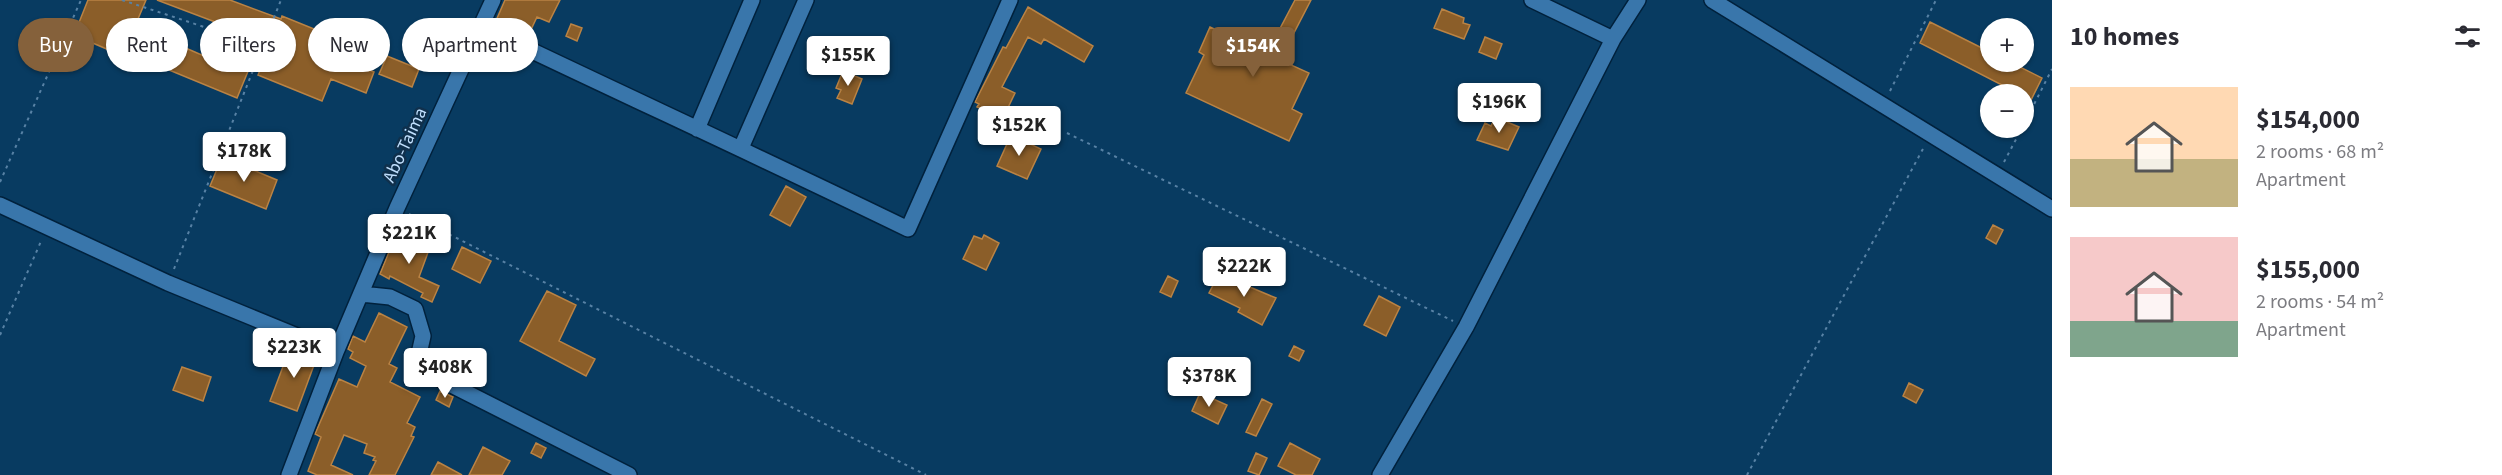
<!DOCTYPE html>
<meta charset="utf-8">
<style>
:root{--surface:#fff;--page:#f2f2f3;--text:#2b2b33;--muted:#7c7c81;--accent:#85613b}
body{margin:0;font-family:"Source Sans 3",sans-serif;background:var(--page);color:var(--text);height:100vh;display:flex;flex-direction:column;font-size:22px;white-space:nowrap}
*{box-sizing:border-box;margin:0}
p{font-size:20px;color:var(--muted)}
.icon{flex:none;width:33px;height:33px;fill:none;stroke:currentColor;stroke-width:2;stroke-linecap:round;stroke-linejoin:round}
.map{position:relative;flex:1;overflow:hidden}
.sheet{display:flex;flex-direction:column;background:var(--surface);width:450px}
.sheet>*{flex:none}
.banner{position:absolute;left:18px;top:18px;width:570px;height:54px;display:flex;gap:12px}
.buttons{position:absolute;left:1980px;top:18px;display:grid;gap:12px}
.buttons a{display:grid;place-items:center;width:54px;height:54px;border-radius:50%;background:var(--surface);box-shadow:0 2px 4px #0004;font-size:30px}
.price{position:absolute;translate:-50% -51px;padding:0 14px;border-radius:6px;background:#fff;color:#222;font-size:20px;line-height:39px;filter:drop-shadow(0 2px 3px #0008)}
.price::after{content:'';position:absolute;left:50%;top:36px;width:18px;height:14px;margin-left:-9px;background:inherit;clip-path:polygon(0 0,100% 0,50% 100%)}
.price.on{background:var(--accent);color:#fff}
ul{padding:0;list-style:none}
li{display:flex;align-items:center;gap:18px;height:150px;padding:0 18px}
li span{display:grid;place-items:center;flex:none;width:168px;height:120px;border-radius:0px;color:#555}
li>.icon{margin-inline-start:auto}
span .icon{width:72px;height:72px;fill:#fffc;stroke-width:1}
li b{font-size:26px}
h2{display:flex;justify-content:space-between;align-items:center;height:72px;padding:0 18px;font-size:26px}
.pill{padding:0 21px;border-radius:27px;background:var(--surface);box-shadow:0 2px 4px #0004;font-size:21px;line-height:54px}
.pill.on{background:var(--accent);color:#fff}
main{display:flex;flex:1;min-height:0}
.map>svg:first-child{display:block}
</style>
<main>
<div class="map">
<svg width="2052" height="475" viewBox="0 0 2052 475">
<rect width="100%" height="100%" fill="#083b61"/>
<!-- building -->
<path fill="#8b5e29" stroke="#ba8344" stroke-width="1.5" d="M 88,0 L 146,0 L 135,26 L 204,56 L 206,51 L 249,69 L 237,98 L 140,58 L 138,62 L 123,56 L 74,35 Z
M 157,0 L 230,0 L 281,19 L 282,16 L 346,42 L 340,58 L 374,72 L 366,93 L 331,79 L 322,101 L 258,75 L 271,43 Z
M 505,0 L 560,0 L 549,22 L 537,17 L 527,38 L 495,23 Z
M 1295,0 L 1311,0 L 1280,60 L 1309,73 L 1292,109 L 1302,114 L 1289,141 L 1186,93 L 1204,55 L 1199,52 L 1210,27 L 1267,53 Z
M 1028,7 L 1093,46 L 1084,62 L 1044,39 L 1041,44 L 1028,37 L 1002,87 L 1015,93 L 1003,118 L 977,107 L 979,104 L 975,102 L 1003,47 L 1006,48 Z
M 1442,9 L 1464,18 L 1463,23 L 1470,25 L 1464,39 L 1434,28 Z
M 1930,22 L 1990,52 L 1990,62 L 2010,62 L 2042,78 L 2031,100 L 1920,43 Z
M 571,24 L 582,28 L 577,41 L 566,36 Z
M 1485,37 L 1502,44 L 1496,59 L 1479,52 Z
M 387,56 L 419,69 L 412,87 L 379,74 Z
M 843,71 L 862,79 L 852,104 L 837,98 L 841,90 L 836,88 Z
M 1495,117 L 1519,127 L 1508,150 L 1477,140 L 1485,123 L 1491,126 Z
M 1011,135 L 1041,149 L 1027,179 L 997,166 Z
M 222,157 L 277,180 L 266,209 L 210,186 Z
M 786,186 L 806,197 L 790,226 L 770,215 Z
M 1993,225 L 2003,230 L 1996,244 L 1986,238 Z
M 397,232 L 430,247 L 419,277 L 439,286 L 432,302 L 421,297 L 423,293 L 390,276 L 389,279 L 380,274 Z
M 984,235 L 999,243 L 986,270 L 963,259 L 974,236 L 982,239 Z
M 462,247 L 491,261 L 480,283 L 452,269 Z
M 1219,274 L 1276,298 L 1262,325 L 1238,312 L 1240,308 L 1209,293 Z
M 1168,276 L 1178,281 L 1171,297 L 1160,292 Z
M 547,291 L 576,305 L 559,341 L 595,359 L 586,376 L 520,341 Z
M 1379,296 L 1400,307 L 1386,336 L 1364,325 Z
M 379,313 L 407,327 L 389,364 L 397,368 L 390,382 L 420,397 L 407,423 L 415,427 L 411,436 L 414,437 L 395,475 L 369,475 L 376,461 L 373,460 L 375,457 L 364,453 L 367,444 L 344,435 L 331,465 L 353,475 L 317,475 L 308,471 L 321,437 L 315,434 L 339,379 L 357,387 L 366,366 L 350,358 L 353,352 L 348,349 L 353,336 L 365,342 Z
M 1294,346 L 1304,351 L 1299,361 L 1289,356 Z
M 290,348 L 317,357 L 297,411 L 270,401 Z
M 182,367 L 211,377 L 203,401 L 173,390 Z
M 1909,383 L 1923,390 L 1916,403 L 1903,396 Z
M 440,391 L 453,397 L 449,407 L 436,400 Z
M 1200,393 L 1227,405 L 1218,424 L 1192,411 Z
M 1262,399 L 1272,404 L 1256,436 L 1246,432 Z
M 536,443 L 546,448 L 541,458 L 531,453 Z
M 1290,443 L 1320,459 L 1312,475 L 1296,475 L 1278,466 Z
M 483,447 L 510,461 L 502,475 L 469,475 Z
M 1256,453 L 1267,458 L 1259,475 L 1248,471 Z
M 438,462 L 462,475 L 431,475 Z"/>
<g fill="none" stroke-linecap="round" stroke-linejoin="round">
<defs>
<path id="minor" d="M 1532,0 L 1613,39 L 1638,0
M 1712,0 L 2052,209
M 482,27 C 624,95 766,160 908,229 L 1010,0
M 697,129 L 752,0
M 741,148 L 806,0
M 0,205 L 168,283 L 336,352
M 361,294 L 390,297 L 415,309 L 423,336 L 416,367 L 629,475
M 289,475 L 336,352 L 397,208 L 493,0
M 1380,475 L 1466,327 L 1613,39"/>
</defs>
<!-- minor casing -->
<use href="#minor" stroke="#01213c" stroke-width="18"/>
<!-- path -->
<path stroke="#5882a5" stroke-width="2" stroke-dasharray="3 4.5" stroke-linecap="butt" d="M 122,0 L 262,46
M 1890,91 L 1936,0
M 2024,124 L 2052,69
M 1067,133 L 1453,321
M 2004,162 L 2022,128
M 0,182 L 81,0
M 409,214 L 926,475
M 174,269 L 281,0
M 0,335 L 42,239
M 1747,475 L 1924,147"/>
<!-- minor -->
<use href="#minor" stroke="#3976ab" stroke-width="15"/>
</g>
<g text-anchor="middle" dominant-baseline="central" stroke-width="5" stroke-linejoin="round" paint-order="stroke">
<!-- street labels -->
<g font-size="18" fill="#c1e0fe" stroke="#10304c">
<text transform="translate(405 145) rotate(-65)">Abo-Taima</text>
</g>
</g>
</svg>
<div class="buttons">
<a>+</a>
<a>−</a>
</div>
<b class="price on" style="left:1253px;top:78px">$154K</b>
<b class="price" style="left:848px;top:87px">$155K</b>
<b class="price" style="left:1499px;top:134px">$196K</b>
<b class="price" style="left:1019px;top:157px">$152K</b>
<b class="price" style="left:244px;top:183px">$178K</b>
<b class="price" style="left:409px;top:265px">$221K</b>
<b class="price" style="left:1244px;top:298px">$222K</b>
<b class="price" style="left:294px;top:379px">$223K</b>
<b class="price" style="left:445px;top:399px">$408K</b>
<b class="price" style="left:1209px;top:408px">$378K</b>
<div class="banner">
<a class="pill on">Buy</a>
<a class="pill">Rent</a>
<a class="pill">Filters</a>
<a class="pill">New</a>
<a class="pill">Apartment</a>
</div>
</div>
<section class="sheet">
<h2>10 homes<svg class="icon" aria-label="filters" viewBox="0 0 24 24"><path d="M4 7h16M4 17h16"/><circle cx="9" cy="7" r="2"/><circle cx="15" cy="17" r="2"/></svg></h2>
<ul>
<li><span style="background:linear-gradient(#ffd9b3 60%,#c2b280 0)"><svg class="icon" aria-label="home" viewBox="0 0 24 24"><path d="M3 11l9-7 9 7M6 9v11h12V9"/></svg></span><div><b>$154,000</b><p>2 rooms · 68 m²</p><p>Apartment</p></div></li>
<li><span style="background:linear-gradient(#f6c9c9 70%,#7fa58c 0)"><svg class="icon" aria-label="home" viewBox="0 0 24 24"><path d="M3 11l9-7 9 7M6 9v11h12V9"/></svg></span><div><b>$155,000</b><p>2 rooms · 54 m²</p><p>Apartment</p></div></li>
</ul>
</section>
</main>
